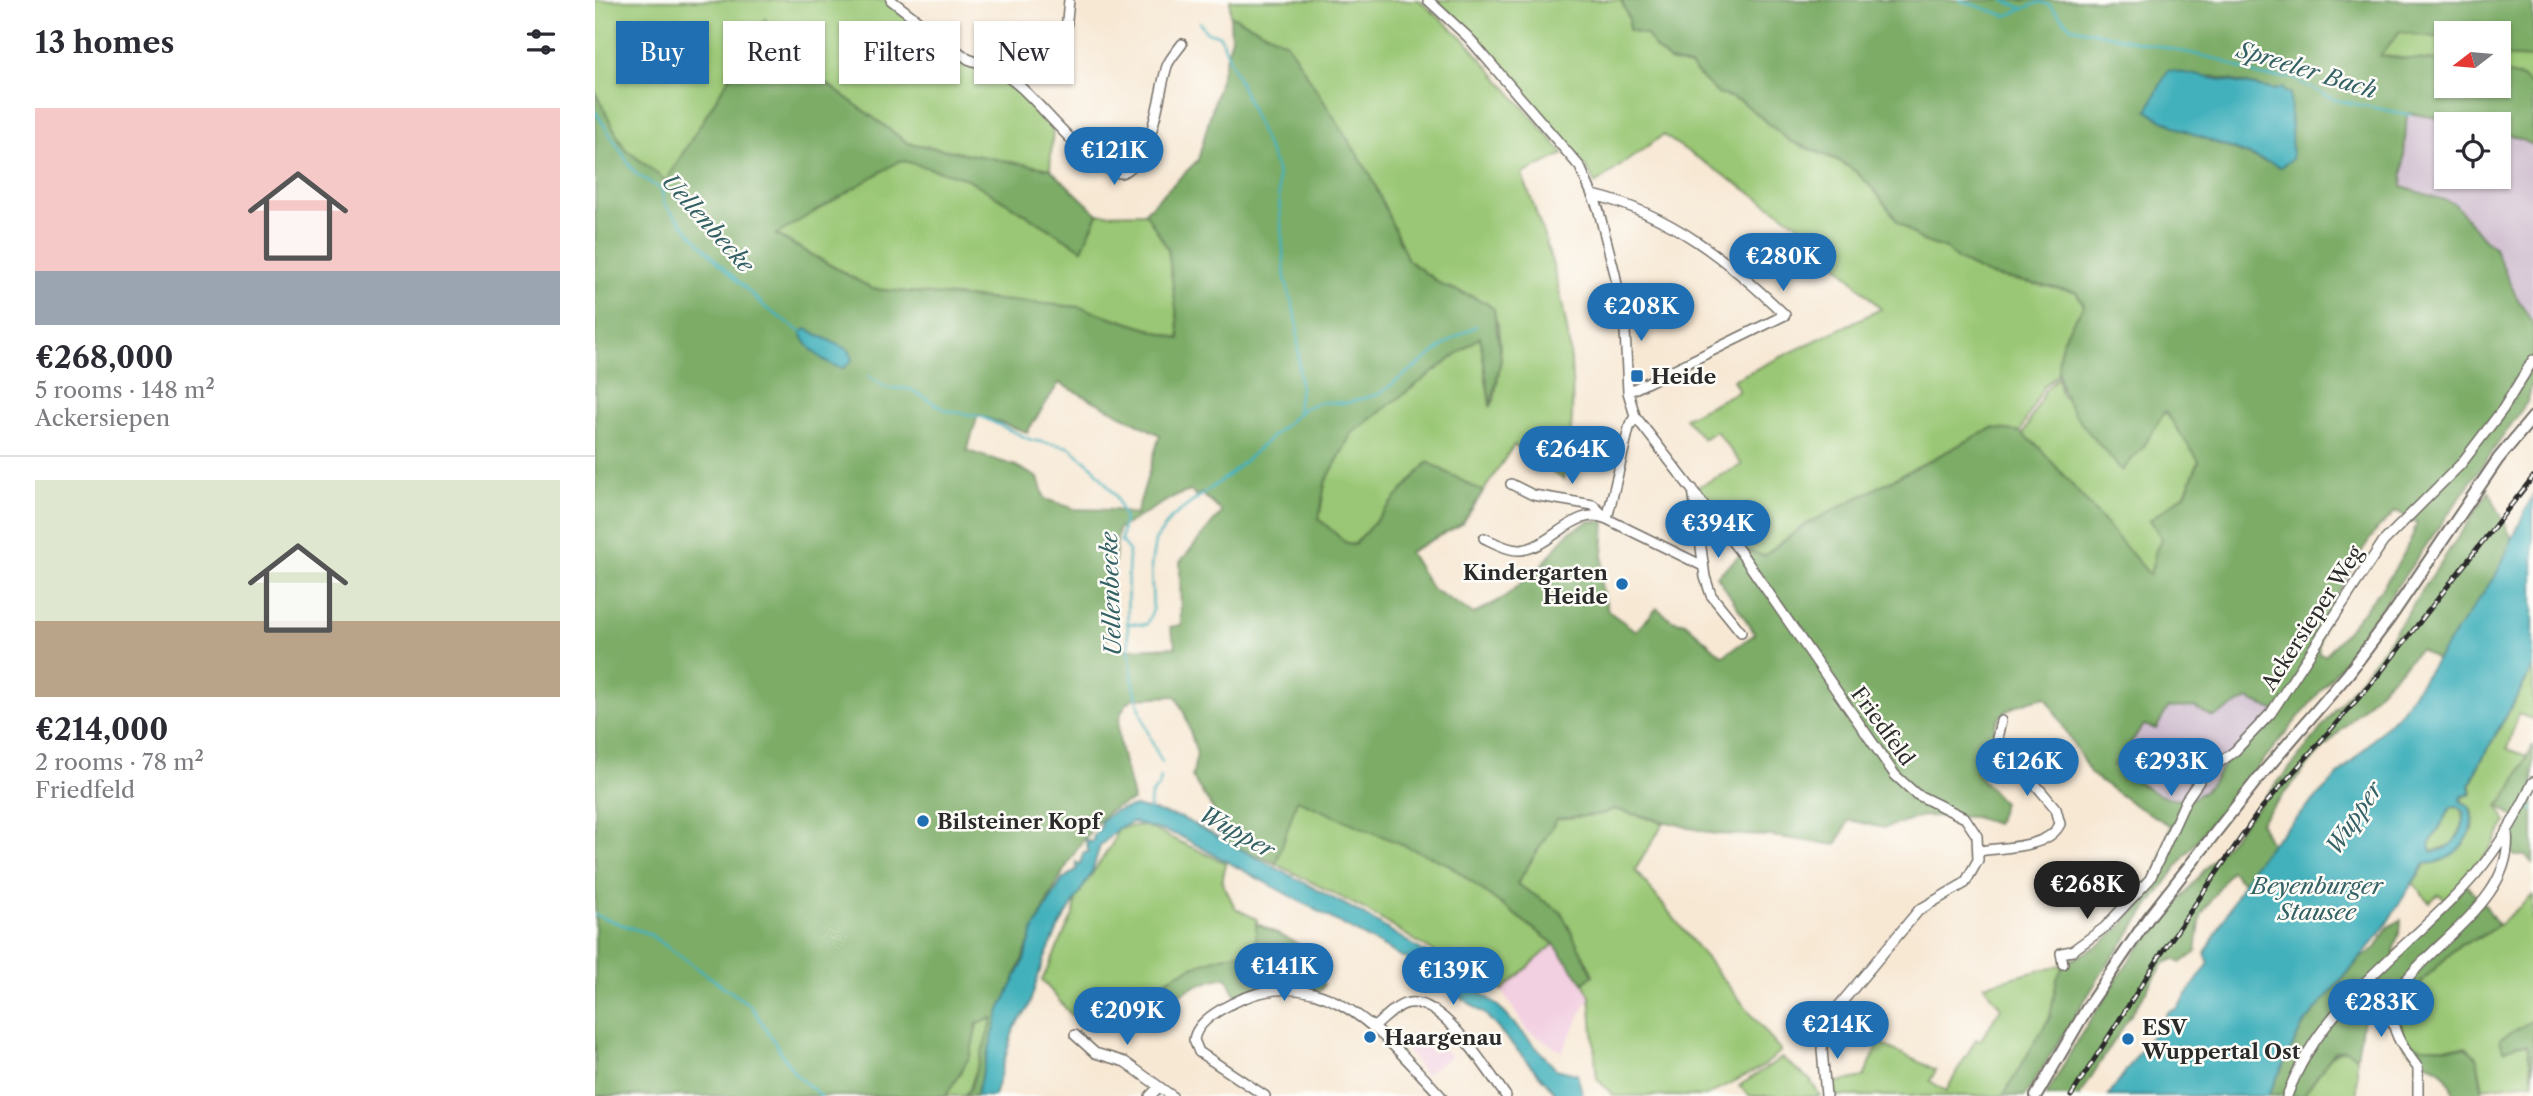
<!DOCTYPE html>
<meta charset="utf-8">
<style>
:root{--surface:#fff;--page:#f2f2f3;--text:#2b2b33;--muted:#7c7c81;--line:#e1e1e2;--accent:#1f6fb2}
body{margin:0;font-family:"Libre Caslon Text",serif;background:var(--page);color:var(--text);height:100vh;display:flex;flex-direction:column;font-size:26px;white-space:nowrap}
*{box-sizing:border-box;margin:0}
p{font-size:23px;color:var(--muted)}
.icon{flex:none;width:38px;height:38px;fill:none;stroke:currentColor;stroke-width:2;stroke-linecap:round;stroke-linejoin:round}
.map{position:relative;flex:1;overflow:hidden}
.panel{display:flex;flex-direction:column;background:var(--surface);width:595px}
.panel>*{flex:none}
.guide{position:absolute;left:21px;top:21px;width:665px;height:63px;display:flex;gap:14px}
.needle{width:46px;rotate:254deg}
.tools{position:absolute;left:1839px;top:21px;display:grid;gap:14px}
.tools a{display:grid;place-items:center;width:77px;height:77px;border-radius:0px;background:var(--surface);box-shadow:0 2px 5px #0004;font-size:35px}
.price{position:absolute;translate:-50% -60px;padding:0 16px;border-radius:24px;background:var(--accent);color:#fff;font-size:23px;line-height:46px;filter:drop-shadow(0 2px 4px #0008)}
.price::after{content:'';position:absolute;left:50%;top:42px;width:21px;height:16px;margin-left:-10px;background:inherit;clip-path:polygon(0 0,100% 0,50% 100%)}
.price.selected{background:#222;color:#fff}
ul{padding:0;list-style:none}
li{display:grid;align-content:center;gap:14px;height:371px;padding:0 35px}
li+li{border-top:2px solid var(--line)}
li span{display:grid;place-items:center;height:217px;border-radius:0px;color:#555}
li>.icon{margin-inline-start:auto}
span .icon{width:126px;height:126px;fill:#fffc;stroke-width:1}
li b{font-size:30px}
h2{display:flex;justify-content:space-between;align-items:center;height:84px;padding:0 35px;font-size:30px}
.tag{padding:0 24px;border-radius:0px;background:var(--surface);box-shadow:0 2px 5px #0004;font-size:24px;line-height:63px}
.tag.selected{background:var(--accent);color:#fff}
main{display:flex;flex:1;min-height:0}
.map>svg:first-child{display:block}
</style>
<main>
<section class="panel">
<h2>13 homes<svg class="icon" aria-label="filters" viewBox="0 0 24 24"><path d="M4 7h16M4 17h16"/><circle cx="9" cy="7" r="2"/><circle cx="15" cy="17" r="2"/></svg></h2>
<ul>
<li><span style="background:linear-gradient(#f6c9c9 75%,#9aa5b1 0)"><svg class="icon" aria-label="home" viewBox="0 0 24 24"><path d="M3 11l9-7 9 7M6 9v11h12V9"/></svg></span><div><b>€268,000</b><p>5 rooms · 148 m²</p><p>Ackersiepen</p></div></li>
<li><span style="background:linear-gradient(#dfe7d0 65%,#b9a48a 0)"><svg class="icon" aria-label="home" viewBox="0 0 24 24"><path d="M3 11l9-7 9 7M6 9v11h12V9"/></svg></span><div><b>€214,000</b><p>2 rooms · 78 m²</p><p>Friedfeld</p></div></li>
</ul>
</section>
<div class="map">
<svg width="1938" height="1096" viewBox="0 0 1938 1096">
<rect width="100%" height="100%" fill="#fdfcf7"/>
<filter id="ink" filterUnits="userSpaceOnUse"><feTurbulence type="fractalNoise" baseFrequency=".0143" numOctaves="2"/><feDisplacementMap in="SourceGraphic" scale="14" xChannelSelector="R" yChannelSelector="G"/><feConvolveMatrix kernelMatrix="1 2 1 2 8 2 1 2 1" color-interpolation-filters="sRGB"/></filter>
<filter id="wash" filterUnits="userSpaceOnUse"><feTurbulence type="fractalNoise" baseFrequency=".00686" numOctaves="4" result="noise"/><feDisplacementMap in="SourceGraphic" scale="28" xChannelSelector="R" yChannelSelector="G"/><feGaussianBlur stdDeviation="1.57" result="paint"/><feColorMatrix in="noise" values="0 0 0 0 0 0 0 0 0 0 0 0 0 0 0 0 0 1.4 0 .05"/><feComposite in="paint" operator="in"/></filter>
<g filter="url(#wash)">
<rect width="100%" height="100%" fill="#f7e8d4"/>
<!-- built -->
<path fill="#f2cfe1" d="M 959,944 L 995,996 L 967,1052 L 931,1030 L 907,990 Z
M 818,1034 L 837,1053 L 846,1047 L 856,1056 L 830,1075 L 806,1042 Z"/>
<!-- industrial -->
<path fill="#cfbdcf" d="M 1812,112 L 1881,124 L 1852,124 L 1852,177 L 1904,177 L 1904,131 L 1938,145 L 1938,324 L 1920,294 L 1899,247 L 1887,237 L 1859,203 L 1807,187 Z
M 1653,699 L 1681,711 L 1671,728 L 1635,757 L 1610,791 L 1597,799 L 1572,800 L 1519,765 L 1549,724 L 1561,729 L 1573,708 L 1599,707 L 1618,717 Z"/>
<!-- green -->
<path fill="#9ac774" stroke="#627950" stroke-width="2" d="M 0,0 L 291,0 L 374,64 L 420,85 L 458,128 L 455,169 L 313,143 L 197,58 L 170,19 L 71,181 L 29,148 L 0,92 Z
M 635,0 L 824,0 L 870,40 L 969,154 L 927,174 C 965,272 993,375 968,479 L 919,445 L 888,492 L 833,463 L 759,545 L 750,543 L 724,519 L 730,483 L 757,433 L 885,336 L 895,406 L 899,401 L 906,359 L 903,323 L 880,297 L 847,285 L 813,260 L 731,107 L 692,43 L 635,15 Z
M 839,0 L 1026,0 L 1034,19 L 1034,30 L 1052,35 L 1061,49 L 1075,61 L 1095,66 L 1122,93 L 1146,101 L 1194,141 L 1244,161 L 1261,172 L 1280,191 L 1304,223 L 1328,241 L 1351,249 L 1363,260 L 1394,275 L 1481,292 L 1489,305 L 1472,332 L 1462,374 L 1448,387 L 1425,432 L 1397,428 L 1208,526 L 1169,556 L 1151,550 L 1146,553 L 1098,489 L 1147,465 L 1121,431 L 1108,439 L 1090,418 L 1144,391 L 1138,380 L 1286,309 L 1201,223 L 1068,135 L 1000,184 C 988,157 968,142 950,120 C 915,80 882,31 839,0 Z
M 1805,31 L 1831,33 L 1851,39 L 1851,62 L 1785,56 Z
M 1914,54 L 1938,58 L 1938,87 L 1904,71 L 1904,56 Z
M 306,160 L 373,179 L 487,249 L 503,214 L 551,213 L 573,249 L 586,339 L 484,307 L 278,289 L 181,234 Z
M 1462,377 L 1466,395 L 1549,446 L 1570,411 L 1604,461 L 1590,494 L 1555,520 L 1567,539 L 1561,550 L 1555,576 L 1444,447 L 1428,435 L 1450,390 Z
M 1938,668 L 1938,719 L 1923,714 L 1912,749 L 1932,756 L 1917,787 L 1903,806 L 1911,822 C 1897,851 1874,877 1851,900 L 1844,894 L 1834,902 L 1818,883 L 1831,864 C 1859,866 1900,817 1866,801 L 1868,797 L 1877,794 L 1876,785 L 1882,769 Z
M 702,799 L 853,864 L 959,944 L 907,990 L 881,978 L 769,909 L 681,864 Z
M 1856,807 L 1865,808 L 1869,821 L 1858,844 L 1836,852 L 1834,845 Z
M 1019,809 L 1069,823 L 1040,870 L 1186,1051 L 1169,1066 L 1111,1096 L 1019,1096 L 1002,1079 L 995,996 L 988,983 L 998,975 L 966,912 L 922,884 L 962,819 L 1007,814 Z
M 548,825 L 631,863 L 627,882 L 641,909 L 662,919 L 661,940 L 655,951 C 610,959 571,974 537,1006 L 533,999 L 522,1005 L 519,998 L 507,1005 L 498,999 L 477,1016 L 447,980 L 479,913 L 481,898 L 517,844 L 523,828 Z
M 1938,895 L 1938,1020 L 1905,1039 L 1909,1050 L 1922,1044 L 1932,1044 L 1938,1082 L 1888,1088 L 1882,1057 L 1871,1047 L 1826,1047 L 1815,1043 L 1809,1036 L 1805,1019 L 1808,1010 L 1821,998 L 1828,980 L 1866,944 L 1884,938 L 1904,925 Z
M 1469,964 L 1462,979 L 1455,1017 L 1408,1096 L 1239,1096 L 1238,1083 L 1269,1077 L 1284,1043 L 1341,1070 L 1335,1081 L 1351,1091 L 1381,1039 L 1385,1041 L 1406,1008 L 1389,985 Z
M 399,1017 L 375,1089 L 369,1096 L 351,1096 L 375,1056 L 382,1024 Z
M 1751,1050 L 1762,1057 L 1762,1096 L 1708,1096 C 1720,1080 1729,1052 1751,1050 Z
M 1187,1058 L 1215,1080 L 1225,1096 L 1155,1096 L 1144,1086 Z"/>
<!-- forest -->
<path fill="#7bac66" stroke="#536c48" stroke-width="2" fill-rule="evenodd" d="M 1026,0 L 1938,0 L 1938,58 L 1904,56 L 1904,33 L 1852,33 L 1851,39 C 1837,35 1814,36 1805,31 L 1785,56 L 1851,62 L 1852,86 L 1904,86 L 1904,71 L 1928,78 L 1938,87 L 1938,145 L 1904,131 L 1904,124 L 1881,124 L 1812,113 L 1807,187 L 1859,203 L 1887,237 L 1899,247 L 1920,294 L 1938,324 L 1938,382 L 1932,402 L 1746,666 L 1591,854 L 1508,971 L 1430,1096 L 1408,1096 L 1455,1017 L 1462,979 L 1469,964 L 1506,944 L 1529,924 L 1560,878 L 1576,826 L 1538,804 L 1496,774 L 1451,697 C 1427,702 1385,714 1404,746 L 1380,771 L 1408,803 L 1401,824 L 1379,817 L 1328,816 L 1289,828 L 1254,820 L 1241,845 L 1176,836 L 1120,834 L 1020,809 L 1007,814 L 962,819 L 922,884 L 966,912 L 998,975 L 988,983 L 959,944 L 853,864 L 702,800 L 681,864 L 630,842 L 621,814 L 597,777 L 602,754 L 590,715 L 581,696 L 539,698 C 506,718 535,771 538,801 C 530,804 520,806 514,811 C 453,865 404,1018 383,1096 L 369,1096 L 375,1089 L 398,1018 L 382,1024 L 375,1056 L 351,1096 L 0,1096 L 0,92 L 29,148 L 71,181 L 170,19 L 197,58 L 313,143 L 455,169 L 503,214 L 487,249 L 373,179 L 306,160 L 181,235 L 278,289 L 484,307 L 585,339 L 573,249 L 550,212 L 603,160 L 636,40 L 635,15 L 692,43 L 776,176 L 813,260 L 847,285 L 890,302 L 899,309 L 906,359 L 896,407 L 885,337 L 757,433 L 730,483 L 724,519 L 750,542 L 759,545 L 833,462 L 888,492 L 867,524 L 814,552 L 836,588 L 879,614 L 910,597 L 948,564 L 973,533 L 995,521 L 1010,522 L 1006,585 L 1013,611 L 1041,631 L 1062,608 L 1077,620 L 1090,623 L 1128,656 L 1160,634 L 1122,576 L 1151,550 L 1169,556 L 1208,526 L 1397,428 L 1425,432 L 1444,447 L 1555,575 L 1561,550 L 1567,539 L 1555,520 L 1590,494 L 1604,461 L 1570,411 L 1549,446 L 1527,471 C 1493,428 1442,391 1472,332 C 1476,323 1484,315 1489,305 L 1481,292 L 1394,275 L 1363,260 L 1351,249 L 1328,241 L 1304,223 L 1280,191 L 1261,172 L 1245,161 L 1195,141 L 1146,101 L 1122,93 L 1095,66 L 1075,61 L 1061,49 L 1052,35 L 1034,30 L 1034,19 ZM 1616,76 L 1689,92 L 1670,162 L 1585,129 L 1557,112 ZM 464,383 L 565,435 L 541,515 L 520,510 L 480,509 L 450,499 L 443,478 L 421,466 L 372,451 L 383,415 L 432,432 ZM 596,491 L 601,496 L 606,493 L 627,512 L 585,562 L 586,625 L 575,627 L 581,647 L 535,649 L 511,646 L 523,529 L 580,496 ZM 1801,511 L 1822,523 C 1806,573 1764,616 1731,655 L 1724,654 C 1719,630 1762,556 1778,535 C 1784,526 1794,519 1801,511 ZM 1653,699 L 1681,711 C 1669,731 1651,741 1635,757 C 1625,767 1620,782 1609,791 C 1579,816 1544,782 1519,765 L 1549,725 L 1561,729 L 1573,708 L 1599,707 L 1618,717 Z
M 1894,491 L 1918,541 L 1902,573 L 1842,660 L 1825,649 L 1720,757 L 1665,822 L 1676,844 L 1647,882 L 1636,870 L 1606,915 L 1601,952 L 1586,963 L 1579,959 L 1569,963 L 1484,1096 L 1451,1096 L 1482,1041 L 1535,959 L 1699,763 L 1788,649 Z
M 1938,745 L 1938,863 L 1931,856 L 1919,856 L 1913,844 L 1920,818 L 1904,806 L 1917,788 Z
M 1871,885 L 1888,902 L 1903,925 L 1884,937 L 1865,944 L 1828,980 L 1820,998 L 1808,1010 L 1805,1018 L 1808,1035 L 1815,1044 L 1827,1047 L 1871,1048 L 1882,1057 L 1888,1096 L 1859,1096 C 1849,1060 1832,1069 1813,1049 C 1803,1039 1800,1021 1796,1008 L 1780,1006 L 1768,1019 L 1762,1057 L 1751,1050 L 1740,1051 L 1708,1096 L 1673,1096 L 1708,1025 L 1766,958 L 1782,947 L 1793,927 L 1806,920 C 1807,934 1798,942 1799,954 Z
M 661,923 L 719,952 L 710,972 L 729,984 L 726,990 L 684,985 L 641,996 L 631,977 C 593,985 576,997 549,1025 L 537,1006 C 571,974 610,959 655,951 L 661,940 Z
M 1938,1020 L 1938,1077 L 1932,1045 L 1922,1045 L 1908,1051 L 1905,1039 Z"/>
<!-- water -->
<path fill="#42b1bc" stroke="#366e74" stroke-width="2" fill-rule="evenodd" d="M 1573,70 L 1680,90 L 1688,87 L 1689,92 L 1695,93 L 1697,159 L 1686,167 L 1585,129 L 1552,111 Z
M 212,329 L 255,351 L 257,361 L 248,368 C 232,366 210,348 206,332 Z
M 1938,494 L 1938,667 L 1882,768 L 1875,785 L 1876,794 L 1867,796 L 1865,801 L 1874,806 C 1886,833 1858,865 1830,863 L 1785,934 L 1708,1025 L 1673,1096 L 1513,1096 L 1574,1011 L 1582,1009 L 1614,963 L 1610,954 L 1655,870 L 1676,844 L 1805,712 L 1902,573 ZM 1862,806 L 1869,812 C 1871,831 1856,852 1836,852 L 1834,845 L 1856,807 Z
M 540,806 L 587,818 L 768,914 L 836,956 L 903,1006 L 961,1069 L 982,1074 L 988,1096 L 963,1096 L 891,1015 L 813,960 L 585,836 L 538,822 L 523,828 L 505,846 L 497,872 L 463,929 L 447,964 L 433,1009 L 419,1028 L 399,1096 L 381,1096 L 405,1010 L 428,963 L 439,929 L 467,880 L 482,869 L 481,862 L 485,865 L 488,853 L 494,852 L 490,839 L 495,842 L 499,840 L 498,836 L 506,827 L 505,822 L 519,811 Z"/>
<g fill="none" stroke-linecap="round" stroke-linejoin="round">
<!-- stream -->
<path stroke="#42b1bc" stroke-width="2.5" d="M 1365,0 L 1411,16 L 1445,2 L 1454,5 L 1476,27 L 1622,59 L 1665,76 L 1697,78 L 1740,100 L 1816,115
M 1408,0 L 1427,8
M 605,22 L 610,31 L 625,36 L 682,170 L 690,278 L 702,321 L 705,388 L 702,411
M 0,111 L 40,173 L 67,190 L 69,204 L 120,259 L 171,308 L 209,334
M 273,376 L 292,388 L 315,389 L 351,410 L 387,417 L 436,440 L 474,447 L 498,467 L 521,496 L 529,518 L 526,541 L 534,551 C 530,624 530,697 567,762
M 532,623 L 551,625 L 558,610 L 556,566 L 560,541 L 576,518 L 635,474 L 709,408 L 726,402 L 751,403 L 784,394 L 859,338 L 881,326
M 1932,806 L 1938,809
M 554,811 L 556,795 L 564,786 L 566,777
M 0,915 L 54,934 L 156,1006 L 201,1075 L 226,1096"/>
</g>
</g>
<g filter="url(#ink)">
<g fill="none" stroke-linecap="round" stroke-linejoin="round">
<defs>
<path id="minor" d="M 296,0 L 373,59 L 398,68 L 439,63 L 462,55 L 470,40 L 474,0
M 833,0 L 873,37 L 985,167 L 1003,208 L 1020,274 L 1030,330 L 1033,392 L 1040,416 L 1146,553 L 1300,775 L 1321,794 L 1370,818 L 1382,836 L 1383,860 L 1370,883 L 1324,910 L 1242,1008 L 1231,1031 L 1227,1049 L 1231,1096
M 398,68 C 406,73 415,78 422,84 C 445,102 497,172 526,173 C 559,162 563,94 572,66 C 575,58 582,51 587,44
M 998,195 C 1075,213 1135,262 1190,315 L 1033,392
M 1040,416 L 1034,428 L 1012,519 L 1108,566
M 916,484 L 938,495 L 998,505 L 1011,518
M 1098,489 L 1110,577 L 1116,595 L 1146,632
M 889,538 C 900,543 914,551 926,550 C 957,547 981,504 1012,519
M 1384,851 C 1407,847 1453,849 1465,824 L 1461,809 L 1402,738 L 1406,721
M 1468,964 L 1466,953 L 1477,951 L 1509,928 L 1555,879 L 1591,800 L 1609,774 L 1640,751 L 1676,713 L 1788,542 L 1866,464 L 1908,409 L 1938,360
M 778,1028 C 788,1020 802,1004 814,1003 C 849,998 893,1072 911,1096
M 480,1035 L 500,1053 L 530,1062 L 577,1096
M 555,1096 L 564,1087
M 670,1096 L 604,1052 L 599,1040 C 601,1023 622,1011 636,1004 C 727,956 789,1035 846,1096
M 1692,1096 C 1726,1003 1807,955 1871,885 C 1899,855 1921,819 1938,782
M 1823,1096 L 1823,1068 C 1807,1047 1795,1030 1796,1002 C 1826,945 1920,905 1912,832"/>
<path id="major" d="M 1441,1096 L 1494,1005 L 1554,917 L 1661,781 L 1753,674 L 1795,618 L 1903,459 L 1938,417"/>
</defs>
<!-- minor casing -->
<use href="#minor" stroke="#726d66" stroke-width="12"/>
<!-- major casing -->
<use href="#major" stroke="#726d66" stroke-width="14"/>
<!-- minor -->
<use href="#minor" stroke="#fff" stroke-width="9"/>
<!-- major -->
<use href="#major" stroke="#fff" stroke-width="10"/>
<defs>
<path id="rail" d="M 1476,1096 L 1566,954 L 1665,810 L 1781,678 L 1938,477"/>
</defs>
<!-- rail casing -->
<use href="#rail" stroke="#2b2b2b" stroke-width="5"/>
<!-- rail -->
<use href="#rail" stroke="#fdfcf7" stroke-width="2.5" stroke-dasharray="8" stroke-linecap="butt"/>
</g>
</g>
<!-- markers -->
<g fill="#1f6fb2" stroke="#fdfcf7" stroke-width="2.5">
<rect x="1035" y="369" width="14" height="14" rx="3.5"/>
<circle cx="1027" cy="584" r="7"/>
<circle cx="328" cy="821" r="7"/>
<circle cx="775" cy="1037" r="7"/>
<circle cx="1533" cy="1039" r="7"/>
</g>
<g text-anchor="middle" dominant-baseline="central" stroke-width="5" stroke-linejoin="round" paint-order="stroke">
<!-- poi labels -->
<g font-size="21" font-weight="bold" fill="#2b2b2b" stroke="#fdfcf7" text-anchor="start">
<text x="1056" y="376">Heide</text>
<text x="1013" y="572" text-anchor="end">Kindergarten<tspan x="1013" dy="24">Heide</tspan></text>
<text x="342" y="821">Bilsteiner Kopf</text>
<text x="1547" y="1027">ESV<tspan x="1547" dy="24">Wuppertal Ost</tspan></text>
<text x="789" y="1037">Haargenau</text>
</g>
<!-- street labels -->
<g font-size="21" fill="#2b2b2b" stroke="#fdfcf7">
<text transform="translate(1717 618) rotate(-57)">Ackersieper Weg</text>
<text transform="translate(1288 726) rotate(54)">Friedfeld</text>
</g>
<!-- water labels -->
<g font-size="23" font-style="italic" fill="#346165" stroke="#fdfcf7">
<text transform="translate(1712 70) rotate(17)">Spreeler Bach</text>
<text transform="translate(113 223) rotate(48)">Uellenbecke</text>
<text transform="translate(516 594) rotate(-92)">Uellenbecke</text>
<text transform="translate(1759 818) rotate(-56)">Wupper</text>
<text transform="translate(642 832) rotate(29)">Wupper</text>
<text x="1722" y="886">Beyenburger<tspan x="1722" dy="26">Stausee</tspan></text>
</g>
</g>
</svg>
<div class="tools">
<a><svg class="needle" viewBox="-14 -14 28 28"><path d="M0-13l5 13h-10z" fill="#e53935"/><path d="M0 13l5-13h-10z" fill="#7c7c81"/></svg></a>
<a><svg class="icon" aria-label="locate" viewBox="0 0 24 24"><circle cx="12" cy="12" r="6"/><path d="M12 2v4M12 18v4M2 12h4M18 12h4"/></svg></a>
</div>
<b class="price" style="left:519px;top:187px">€121K</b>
<b class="price" style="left:1188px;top:293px">€280K</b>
<b class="price" style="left:1046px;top:343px">€208K</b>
<b class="price" style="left:977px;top:486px">€264K</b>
<b class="price" style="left:1123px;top:560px">€394K</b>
<b class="price" style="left:1432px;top:798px">€126K</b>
<b class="price" style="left:1576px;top:798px">€293K</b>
<b class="price selected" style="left:1492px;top:921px">€268K</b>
<b class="price" style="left:689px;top:1003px">€141K</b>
<b class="price" style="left:858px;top:1007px">€139K</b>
<b class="price" style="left:1786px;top:1039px">€283K</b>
<b class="price" style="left:532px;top:1047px">€209K</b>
<b class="price" style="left:1242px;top:1061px">€214K</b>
<div class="guide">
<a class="tag selected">Buy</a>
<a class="tag">Rent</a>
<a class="tag">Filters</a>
<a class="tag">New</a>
</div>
</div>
</main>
